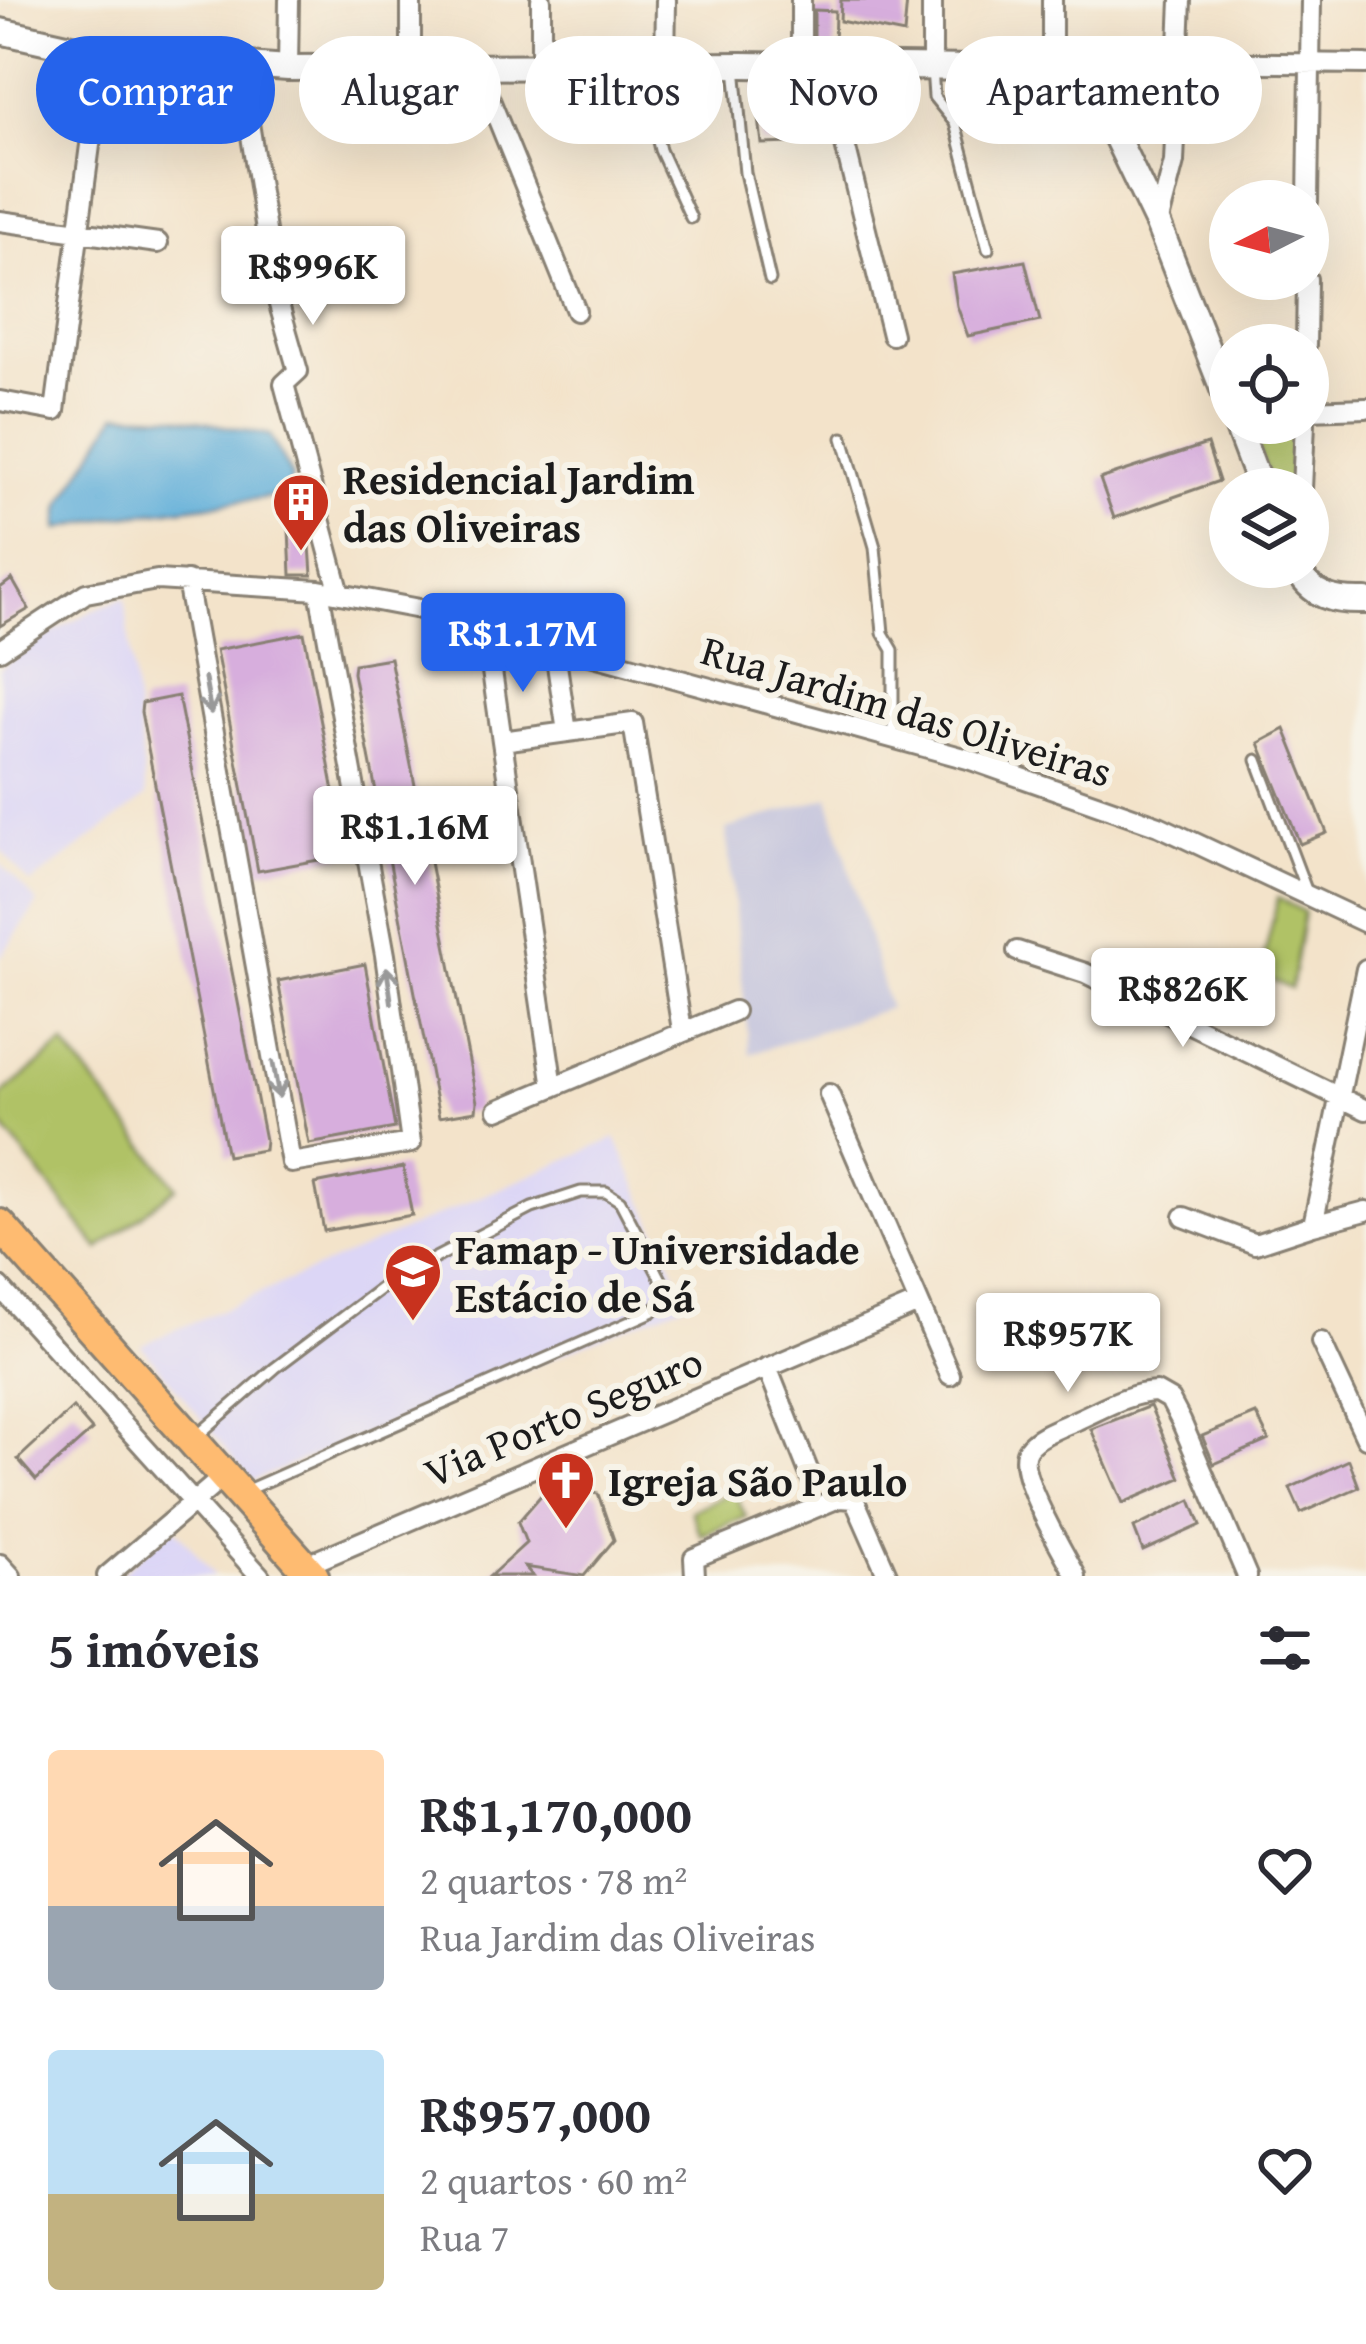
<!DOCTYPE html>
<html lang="pt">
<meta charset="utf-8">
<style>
:root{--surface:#fff;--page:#f7f7f7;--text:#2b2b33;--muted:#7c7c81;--accent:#2563eb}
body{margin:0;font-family:"Gentium Book Plus",serif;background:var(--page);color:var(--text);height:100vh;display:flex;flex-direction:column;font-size:45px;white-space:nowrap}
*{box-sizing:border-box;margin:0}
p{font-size:39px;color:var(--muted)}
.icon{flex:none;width:66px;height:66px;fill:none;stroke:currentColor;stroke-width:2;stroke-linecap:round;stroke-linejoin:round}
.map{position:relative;height:1576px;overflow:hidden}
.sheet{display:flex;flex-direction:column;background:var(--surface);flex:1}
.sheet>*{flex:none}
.guide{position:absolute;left:36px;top:36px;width:1296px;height:108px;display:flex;gap:24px}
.needle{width:78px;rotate:264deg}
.tools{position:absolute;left:1209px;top:180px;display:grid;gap:24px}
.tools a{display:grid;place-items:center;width:120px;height:120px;border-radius:50%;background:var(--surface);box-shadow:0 12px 48px #0002;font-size:60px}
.price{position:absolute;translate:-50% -102px;padding:0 27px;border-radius:12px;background:#fff;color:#222;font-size:39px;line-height:78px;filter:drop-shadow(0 3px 6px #0008)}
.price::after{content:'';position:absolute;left:50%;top:72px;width:36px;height:27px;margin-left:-18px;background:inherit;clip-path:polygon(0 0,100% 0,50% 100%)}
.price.on{background:var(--accent);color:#fff}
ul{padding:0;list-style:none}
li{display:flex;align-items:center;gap:36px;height:300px;padding:0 48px}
li span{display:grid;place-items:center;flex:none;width:336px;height:240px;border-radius:12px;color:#555}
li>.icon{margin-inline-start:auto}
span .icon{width:144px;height:144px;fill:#fffc;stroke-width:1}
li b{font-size:51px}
h2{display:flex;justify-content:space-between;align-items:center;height:144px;padding:0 48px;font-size:51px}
.tag{padding:0 42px;border-radius:54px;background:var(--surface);box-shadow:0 12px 48px #0002;font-size:42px;line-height:108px}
.tag.on{background:var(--accent);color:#fff}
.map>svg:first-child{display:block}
</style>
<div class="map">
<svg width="1366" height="1576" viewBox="0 0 1366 1576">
<rect width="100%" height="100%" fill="#f7f3e8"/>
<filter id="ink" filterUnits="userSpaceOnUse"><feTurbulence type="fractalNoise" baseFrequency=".00833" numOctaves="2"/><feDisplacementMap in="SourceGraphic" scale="24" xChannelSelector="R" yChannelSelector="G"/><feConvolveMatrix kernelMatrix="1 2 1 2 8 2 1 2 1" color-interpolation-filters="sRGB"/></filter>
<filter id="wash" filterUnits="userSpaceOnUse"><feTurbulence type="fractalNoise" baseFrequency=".004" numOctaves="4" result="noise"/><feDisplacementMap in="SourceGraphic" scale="48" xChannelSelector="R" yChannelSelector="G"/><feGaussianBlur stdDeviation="2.7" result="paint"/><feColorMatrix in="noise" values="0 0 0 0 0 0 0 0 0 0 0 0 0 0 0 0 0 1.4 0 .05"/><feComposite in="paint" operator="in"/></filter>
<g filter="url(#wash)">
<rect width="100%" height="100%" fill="#f3e3ca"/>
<!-- built -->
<path fill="#dcd6f6" d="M 125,598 L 146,797 L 30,884 L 0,849 L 0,669 L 30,645 L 97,608 Z
M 0,863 L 38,903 L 0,958 Z
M 616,1138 L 688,1302 L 252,1481 L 141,1345 Z
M 173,1525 L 215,1576 L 119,1576 Z"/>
<!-- industrial -->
<path fill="#c2c2dc" d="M 829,797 L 889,1008 L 750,1054 L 726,829 Z"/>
<!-- green -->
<path fill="#b0c266" stroke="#666f41" stroke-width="3" d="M 1293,423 L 1290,489 L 1273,489 L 1248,424 Z
M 1278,898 L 1304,912 L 1291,989 L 1260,975 Z
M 64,1044 L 177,1187 L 99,1249 L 0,1123 L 0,1096 Z
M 734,1491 L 746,1517 L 701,1535 L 691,1511 Z"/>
<!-- water -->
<path fill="#5faed9" stroke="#3e657a" stroke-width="3" d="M 117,414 L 172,416 L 270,435 L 292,477 L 287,495 L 114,517 L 58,529 L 61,505 Z"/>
<g id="blocks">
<!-- building -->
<path fill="#d7aedd" d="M 841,0 L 907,0 L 904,34 L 840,21 Z
M 814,10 L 835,11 L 834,50 L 814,49 Z
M 755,83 L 780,84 L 780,95 L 818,94 L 826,142 L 762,144 Z
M 1025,261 L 1040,321 L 968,336 L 957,306 L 952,274 Z
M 1207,444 L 1219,481 L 1114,518 L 1100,479 Z
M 289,529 L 309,530 L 312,575 L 291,575 Z
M 12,579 L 29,609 L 0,626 L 0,588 Z
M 304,633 L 346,855 L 258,871 L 216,650 Z
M 390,658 L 477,1102 L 476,1111 L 439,1117 L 353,673 L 354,664 Z
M 178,696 L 265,1140 L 264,1150 L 227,1156 L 141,712 L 142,703 Z
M 1285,729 L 1327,833 L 1300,844 L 1259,743 Z
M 365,964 L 395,1128 L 309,1144 L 278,981 Z
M 403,1167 L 412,1215 L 324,1231 L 315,1184 Z
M 1150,1406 L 1181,1478 L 1123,1503 L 1091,1429 Z
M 73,1408 L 92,1430 L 36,1480 L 18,1459 Z
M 1256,1414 L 1269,1440 L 1214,1464 L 1202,1436 Z
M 1349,1460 L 1359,1487 L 1301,1513 L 1290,1488 Z
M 550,1485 L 598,1494 L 614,1540 L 584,1576 L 525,1567 L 533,1576 L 490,1576 L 526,1543 L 518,1522 Z
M 1191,1500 L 1201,1525 L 1143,1551 L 1134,1528 Z"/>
</g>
</g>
<g filter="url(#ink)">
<use href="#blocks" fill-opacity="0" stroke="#888073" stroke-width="3"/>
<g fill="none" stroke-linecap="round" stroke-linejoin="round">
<defs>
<path id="service" d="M 735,67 L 745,173 L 770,280
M 932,68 L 934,97 L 955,123 L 988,249
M 641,70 L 660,150 L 691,218
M 843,438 L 875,547 L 883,633 L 893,650 L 893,738
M 1257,760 L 1308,895
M 197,1436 L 275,1368 L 389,1282 L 532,1208 L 581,1192 L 606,1192 L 620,1201 L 664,1285 L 662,1302 L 652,1312 L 247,1490"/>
<path id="minor" d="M 411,0 L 411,68
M 541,0 L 541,67
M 1052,0 L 1052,69 L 1180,62 L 1366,64
M 240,66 L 276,294 L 298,371 L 284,384 L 340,594
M 665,66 L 666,0
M 932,66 L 932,0
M 801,67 L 801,0
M 288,68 L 289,0
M 477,68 L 576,311
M 826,68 L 892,335
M 1308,201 L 1311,0
M 0,221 L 158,243
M 1158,224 L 1174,162 L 1181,0
M 1306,345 L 1307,279
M 0,401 L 55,411 L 102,54
M 1308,410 L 1366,408
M 1302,489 L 1305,423
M 187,581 L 291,1163 L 411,1143 L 385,955 L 319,590
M 554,645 L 567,732
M 0,650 L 86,593 L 157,580 L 319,590 L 430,611 L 968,759 L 1159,826 L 1366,923
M 490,657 L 502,741
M 1017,951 L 1085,973 L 1366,1110
M 1366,969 L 1313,1225 L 1366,1211
M 553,1087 L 502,741 L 633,723 L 682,1030
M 829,1094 L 950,1375
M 498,1110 L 734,1011
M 1184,1217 L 1255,1244 L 1313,1225
M 0,1287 L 260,1576
M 1321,1342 L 1366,1438
M 767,1367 L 812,1480
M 0,1564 L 11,1576
M 304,1566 L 916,1304
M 107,1576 L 223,1477
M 695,1576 L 694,1558 L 839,1498 L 854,1499 L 888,1576
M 1076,1576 C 1064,1552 1012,1469 1028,1448 C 1037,1435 1062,1427 1077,1420 C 1102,1409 1128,1393 1156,1392 L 1170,1400 L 1181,1421 L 1247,1576"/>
<path id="tertiary" d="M 0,31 L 102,54 L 288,68 L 742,65 L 1052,69 L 1097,97 L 1158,224 L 1230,407
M 1236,423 L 1261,489
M 1296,567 C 1311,597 1334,602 1366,601"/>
<path id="primary" d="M 0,1225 L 313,1576"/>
</defs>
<!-- service casing -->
<use href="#service" stroke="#888073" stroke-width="15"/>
<!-- minor casing -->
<use href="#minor" stroke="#888073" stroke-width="24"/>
<!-- tertiary casing -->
<use href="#tertiary" stroke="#888073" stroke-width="30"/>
<!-- primary casing -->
<use href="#primary" stroke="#888073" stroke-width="36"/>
<!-- service -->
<use href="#service" stroke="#fff" stroke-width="9"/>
<!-- minor -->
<use href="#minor" stroke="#fff" stroke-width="18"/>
<!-- tertiary -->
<use href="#tertiary" stroke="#fff" stroke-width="24"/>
<!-- primary -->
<use href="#primary" stroke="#febb71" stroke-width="30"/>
</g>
<!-- one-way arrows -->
<defs><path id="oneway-shaft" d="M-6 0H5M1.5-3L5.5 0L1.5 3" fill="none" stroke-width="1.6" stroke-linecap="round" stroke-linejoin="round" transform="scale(3)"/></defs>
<g stroke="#999">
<use href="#oneway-shaft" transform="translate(208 696) rotate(80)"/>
<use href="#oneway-shaft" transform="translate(389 985) rotate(-98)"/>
<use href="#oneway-shaft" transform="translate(276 1080) rotate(80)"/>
</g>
</g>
<!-- icons -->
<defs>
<symbol id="building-pin" viewBox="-11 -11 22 30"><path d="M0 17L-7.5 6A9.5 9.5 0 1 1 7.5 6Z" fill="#c8321e" stroke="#f7f3e8"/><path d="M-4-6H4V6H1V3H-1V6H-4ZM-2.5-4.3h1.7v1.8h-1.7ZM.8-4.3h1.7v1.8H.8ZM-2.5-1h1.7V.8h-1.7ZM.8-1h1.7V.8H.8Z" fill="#fff"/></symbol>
<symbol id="university-pin" viewBox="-11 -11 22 30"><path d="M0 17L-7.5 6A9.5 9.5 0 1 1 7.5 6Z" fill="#c8321e" stroke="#f7f3e8"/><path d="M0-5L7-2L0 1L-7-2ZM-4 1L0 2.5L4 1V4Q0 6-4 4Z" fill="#fff"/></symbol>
<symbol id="church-pin" viewBox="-11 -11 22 30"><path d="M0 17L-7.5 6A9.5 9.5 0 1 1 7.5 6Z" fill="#c8321e" stroke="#f7f3e8"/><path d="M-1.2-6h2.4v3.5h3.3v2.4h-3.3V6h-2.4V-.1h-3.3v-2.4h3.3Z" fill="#fff"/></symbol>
</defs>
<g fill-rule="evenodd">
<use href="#building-pin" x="268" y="469" width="66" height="90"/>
<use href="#university-pin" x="380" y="1239" width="66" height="90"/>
<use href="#church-pin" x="533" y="1447" width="66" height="90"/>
</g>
<g text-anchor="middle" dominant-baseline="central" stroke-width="12" stroke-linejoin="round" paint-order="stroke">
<!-- poi labels -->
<g font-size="42" font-weight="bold" fill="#1c1c1c" stroke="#f7f3e8" text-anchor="start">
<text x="343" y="478">Residencial Jardim<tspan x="343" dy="48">das Oliveiras</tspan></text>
<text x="455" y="1248">Famap - Universidade<tspan x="455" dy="48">Estácio de Sá</tspan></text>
<text x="608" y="1480">Igreja São Paulo</text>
</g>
<!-- street labels -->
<g font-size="42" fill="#1c1c1c" stroke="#f7f3e8">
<text transform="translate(907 710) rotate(17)">Rua Jardim das Oliveiras</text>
<text transform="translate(563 1416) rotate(-23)">Via Porto Seguro</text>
</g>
</g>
</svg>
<div class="tools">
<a><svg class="needle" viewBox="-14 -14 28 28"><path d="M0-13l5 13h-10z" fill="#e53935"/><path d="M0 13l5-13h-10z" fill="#7c7c81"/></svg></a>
<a><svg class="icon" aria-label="locate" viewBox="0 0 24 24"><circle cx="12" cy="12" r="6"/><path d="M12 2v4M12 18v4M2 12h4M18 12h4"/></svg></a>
<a><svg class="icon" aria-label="layers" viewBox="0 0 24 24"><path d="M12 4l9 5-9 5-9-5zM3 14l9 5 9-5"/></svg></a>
</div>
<b class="price" style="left:313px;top:328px">R$996K</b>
<b class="price on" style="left:523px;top:695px">R$1.17M</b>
<b class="price" style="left:415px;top:888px">R$1.16M</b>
<b class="price" style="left:1183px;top:1050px">R$826K</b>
<b class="price" style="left:1068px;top:1395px">R$957K</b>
<div class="guide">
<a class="tag on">Comprar</a>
<a class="tag">Alugar</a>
<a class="tag">Filtros</a>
<a class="tag">Novo</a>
<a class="tag">Apartamento</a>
</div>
</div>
<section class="sheet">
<h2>5 imóveis<svg class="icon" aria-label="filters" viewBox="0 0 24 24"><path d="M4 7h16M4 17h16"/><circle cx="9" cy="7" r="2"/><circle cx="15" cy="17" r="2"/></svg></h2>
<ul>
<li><span style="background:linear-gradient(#ffd9b3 65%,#9aa5b1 0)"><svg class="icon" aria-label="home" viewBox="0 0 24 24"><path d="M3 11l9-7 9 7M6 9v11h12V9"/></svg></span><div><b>R$1,170,000</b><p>2 quartos · 78 m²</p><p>Rua Jardim das Oliveiras</p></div><svg class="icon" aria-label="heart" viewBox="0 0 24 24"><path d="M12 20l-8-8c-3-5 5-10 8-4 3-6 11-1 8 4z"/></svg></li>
<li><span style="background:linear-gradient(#bfe0f5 60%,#c2b280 0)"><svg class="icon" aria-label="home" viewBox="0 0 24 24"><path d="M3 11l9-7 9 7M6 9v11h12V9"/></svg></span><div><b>R$957,000</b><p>2 quartos · 60 m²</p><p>Rua 7</p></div><svg class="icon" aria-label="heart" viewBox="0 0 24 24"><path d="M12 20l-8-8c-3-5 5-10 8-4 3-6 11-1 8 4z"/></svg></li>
</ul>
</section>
